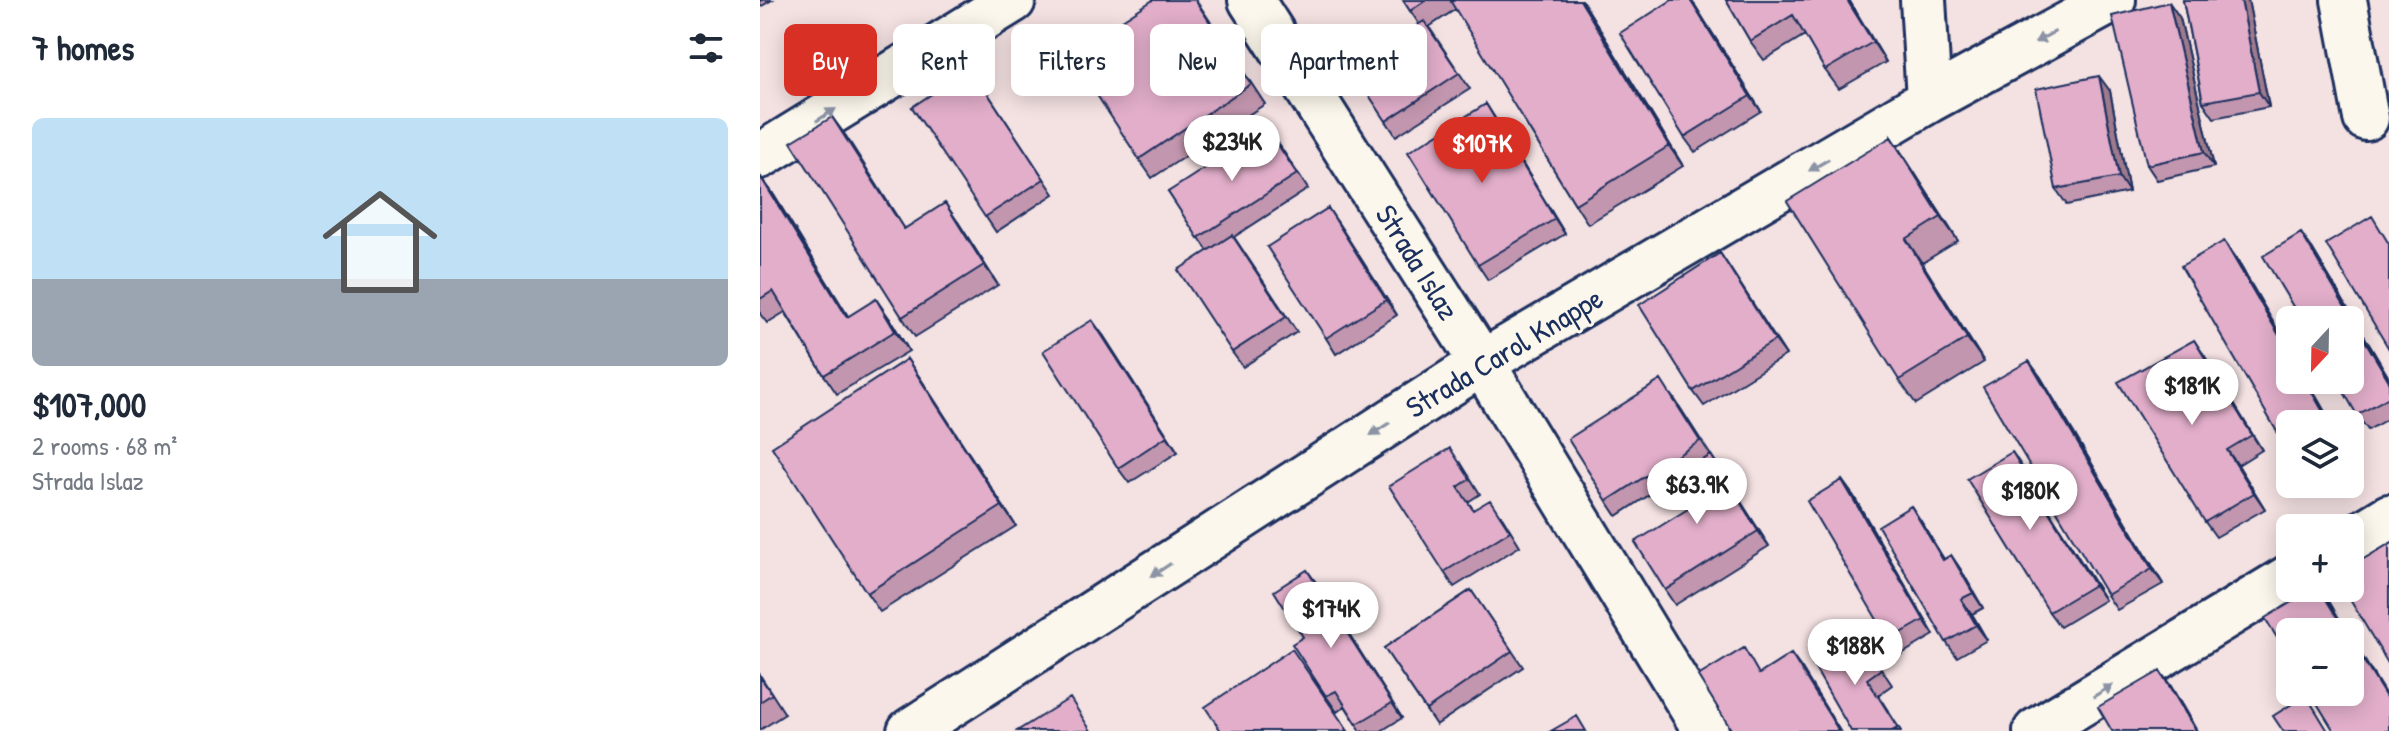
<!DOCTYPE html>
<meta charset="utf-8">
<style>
:root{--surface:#fff;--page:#f2f2f3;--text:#1f2937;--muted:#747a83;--line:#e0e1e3;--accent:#d93025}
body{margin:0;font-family:"Patrick Hand",sans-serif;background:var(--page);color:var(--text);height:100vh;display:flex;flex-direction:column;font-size:30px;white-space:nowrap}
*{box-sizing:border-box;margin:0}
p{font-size:26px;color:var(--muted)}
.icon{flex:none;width:44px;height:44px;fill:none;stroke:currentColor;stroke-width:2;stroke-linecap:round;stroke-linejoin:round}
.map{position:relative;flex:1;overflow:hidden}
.details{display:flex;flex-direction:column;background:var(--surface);width:760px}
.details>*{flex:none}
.top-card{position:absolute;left:24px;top:24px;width:760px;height:72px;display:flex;gap:16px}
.needle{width:52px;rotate:202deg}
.tools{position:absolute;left:1516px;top:306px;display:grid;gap:16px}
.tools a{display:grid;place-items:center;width:88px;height:88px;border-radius:12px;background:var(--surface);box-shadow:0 4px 20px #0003;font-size:40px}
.price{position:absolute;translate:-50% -68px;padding:0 18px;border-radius:28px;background:#fff;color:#222;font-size:26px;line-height:52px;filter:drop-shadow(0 2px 4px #0008)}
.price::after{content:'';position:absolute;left:50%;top:48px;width:24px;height:18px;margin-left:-12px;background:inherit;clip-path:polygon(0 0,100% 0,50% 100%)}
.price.current{background:var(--accent);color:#fff}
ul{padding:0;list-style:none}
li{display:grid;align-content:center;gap:16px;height:424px;padding:0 32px}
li+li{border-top:2px solid var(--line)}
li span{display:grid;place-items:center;height:248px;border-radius:12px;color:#555}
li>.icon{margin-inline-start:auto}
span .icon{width:144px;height:144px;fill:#fffc;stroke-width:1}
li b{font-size:34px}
h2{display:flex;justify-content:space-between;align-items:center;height:96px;padding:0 32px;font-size:34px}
.chip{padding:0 28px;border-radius:12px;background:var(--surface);box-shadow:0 4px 20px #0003;font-size:28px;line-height:72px}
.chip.current{background:var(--accent);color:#fff}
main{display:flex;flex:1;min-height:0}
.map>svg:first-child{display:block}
</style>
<main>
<section class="details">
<h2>7 homes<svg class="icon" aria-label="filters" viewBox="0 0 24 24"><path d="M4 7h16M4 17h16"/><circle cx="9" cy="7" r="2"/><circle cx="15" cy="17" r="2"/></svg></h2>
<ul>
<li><span style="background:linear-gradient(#bfe0f5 65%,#9aa5b1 0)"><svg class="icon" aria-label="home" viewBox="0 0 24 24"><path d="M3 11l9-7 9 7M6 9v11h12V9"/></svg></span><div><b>$107,000</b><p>2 rooms · 68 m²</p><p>Strada Islaz</p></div></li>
</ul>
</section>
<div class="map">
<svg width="1629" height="731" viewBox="0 0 1629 731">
<rect width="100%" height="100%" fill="#f4e1e2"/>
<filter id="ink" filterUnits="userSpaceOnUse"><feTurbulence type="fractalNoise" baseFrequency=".0125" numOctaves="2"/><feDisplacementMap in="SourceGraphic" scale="16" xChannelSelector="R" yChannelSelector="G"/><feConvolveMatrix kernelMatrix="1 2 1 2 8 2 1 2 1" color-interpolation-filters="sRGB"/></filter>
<g filter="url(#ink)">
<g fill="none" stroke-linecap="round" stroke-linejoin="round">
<defs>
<path id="street" d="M 491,0 L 722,363 L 946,731
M 1163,0 L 1169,100
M 1584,0 L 1606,118
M 0,156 L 253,0
M 1590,541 L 1629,517
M 150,731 L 722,363 L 1169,100 L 1353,0
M 1276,731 L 1530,577"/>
</defs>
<!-- street casing -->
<use href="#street" stroke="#1b2f5e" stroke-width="50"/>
<!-- street -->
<use href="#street" stroke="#fbf7ec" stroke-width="44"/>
</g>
<!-- wall -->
<path fill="#c296ae" stroke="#1b2f5e" stroke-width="2" d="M 0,0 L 12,0 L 0,7 Z
M 436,0 L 505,104 L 392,178 L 379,159 Z
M 643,0 L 822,0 L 923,166 L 828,224 L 815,204 L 696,9 L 669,27 L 710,89 L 636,136 L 626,121 L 659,24 Z
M 966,0 L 1089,0 L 1126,62 L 1079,89 L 1065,70 L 1045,35 L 1004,60 L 990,41 Z
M 1423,0 L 1488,0 L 1509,107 L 1454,118 L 1443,102 Z
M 936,7 L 1001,111 L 935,152 L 924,137 Z
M 1420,18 L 1454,167 L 1397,180 L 1387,165 Z
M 221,83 L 294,194 L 236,232 L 152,107 Z
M 1350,91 L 1369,192 L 1307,205 L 1296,189 Z
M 726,104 L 736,120 L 805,234 L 728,280 L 718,265 Z
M 72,117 L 144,228 L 198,222 L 238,285 L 155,337 L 142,317 Z
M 1131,137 L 1147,161 L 1198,241 L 1162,263 L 1224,362 L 1156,404 L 1139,380 Z
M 518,143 L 548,189 L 474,237 L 537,332 L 483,367 L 472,352 L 448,251 L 408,192 Z
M 0,176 L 12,192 L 88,317 L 130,319 L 149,351 L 77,394 L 64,375 L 25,312 L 7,323 L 0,314 Z
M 578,223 L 637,315 L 576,354 L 566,338 Z
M 1552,248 L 1629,378 L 1629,418 L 1608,430 L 1597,415 Z
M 960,253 L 1026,355 L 944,406 L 933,391 Z
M 343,335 L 418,452 L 369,483 L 358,468 Z
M 1444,355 L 1502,450 L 1478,465 L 1505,509 L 1456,537 L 1445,522 Z
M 147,359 L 256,526 L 120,612 L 107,593 Z
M 1280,376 L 1403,584 L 1357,610 L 1347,595 Z
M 912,395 L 1009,546 L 915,605 L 905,590 L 931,507 L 914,479 L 857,516 L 847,501 Z
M 1252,452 L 1345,600 L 1300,627 L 1289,612 Z
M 701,463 L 720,494 L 708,502 L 714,510 L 741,515 L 760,546 L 694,587 L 684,572 Z
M 1093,495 L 1174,635 L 1140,655 L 1129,640 Z
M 1151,506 L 1184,559 L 1191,555 L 1201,570 L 1223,608 L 1212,614 L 1227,640 L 1197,657 L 1186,642 Z
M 558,585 L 642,718 L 621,731 L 601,731 L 585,706 L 577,712 L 566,696 L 543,637 Z
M 711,590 L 763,667 L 676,725 L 624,648 Z
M 1099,635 L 1132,685 L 1118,695 L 1141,731 L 1091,731 Z
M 0,675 L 25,714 L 0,730 Z"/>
<!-- shaded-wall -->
<path fill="#9e7a8d" stroke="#1b2f5e" stroke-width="2" d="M 820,0 L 822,0 L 923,166 L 909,146 Z
M 931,0 L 936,7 L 1001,111 L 990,96 Z
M 1087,0 L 1089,0 L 1126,62 L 1113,42 Z
M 1481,0 L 1488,0 L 1509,107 L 1499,92 Z
M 1409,2 L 1420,18 L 1454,167 L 1444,152 Z
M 1339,76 L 1350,91 L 1369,192 L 1359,177 Z
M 726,104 L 736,120 L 805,234 L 795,219 Z
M 72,117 L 86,136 L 157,248 L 144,229 Z
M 1131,137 L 1147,161 L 1198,241 L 1181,217 Z
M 0,176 L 12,192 L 101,337 L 87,317 Z
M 185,203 L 198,222 L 238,285 L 224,265 Z
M 568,208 L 578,223 L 637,315 L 626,300 Z
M 1541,233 L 1552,248 L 1629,378 L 1629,381 Z
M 1146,239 L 1162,263 L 1224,362 L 1207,338 Z
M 1464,241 L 1475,256 L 1530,351 L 1530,354 Z
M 960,253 L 970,268 L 1026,355 L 1015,340 Z
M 116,299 L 130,319 L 149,351 L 135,331 Z
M 332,320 L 343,335 L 418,452 L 407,436 Z
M 1434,340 L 1444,355 L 1502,450 L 1492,435 Z
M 147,359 L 161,379 L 256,526 L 242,506 Z
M 1269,361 L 1280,376 L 1403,584 L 1392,569 Z
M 1545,380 L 1547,380 L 1572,424 L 1570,424 Z
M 1467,450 L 1478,465 L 1505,509 L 1494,493 Z
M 1252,452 L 1262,467 L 1345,600 L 1334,585 Z
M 951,455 L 961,470 L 1009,546 L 998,531 Z
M 1082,480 L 1093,495 L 1174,635 L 1164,620 Z
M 1151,506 L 1161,521 L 1193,575 L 1183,560 Z
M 1191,555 L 1201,570 L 1223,608 L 1213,593 Z
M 547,570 L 558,585 L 642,718 L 632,703 Z
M 1559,588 L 1569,601 L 1587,632 L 1586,632 Z
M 1201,599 L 1212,614 L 1227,640 L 1216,625 Z
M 1590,636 L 1629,700 L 1629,702 L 1590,639 Z
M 1031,654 L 1042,669 L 1080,731 L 1079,731 Z
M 1400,671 L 1411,686 L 1437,731 L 1436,731 Z"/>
<!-- building -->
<path fill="#e2aeca" stroke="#1b2f5e" stroke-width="2" d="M 393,0 L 435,0 L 491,84 L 379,159 L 310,54 Z
M 643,0 L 666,0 L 650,11 Z
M 695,0 L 820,0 L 909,146 L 815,204 L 691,2 Z
M 912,0 L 930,0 L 990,96 L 924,137 L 860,33 Z
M 966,0 L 1087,0 L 1113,42 L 1065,70 L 1033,15 L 990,41 Z
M 1423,0 L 1481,0 L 1499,92 L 1443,102 Z
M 1409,2 L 1444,152 L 1387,165 L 1352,16 Z
M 664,21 L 699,73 L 626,121 L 591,68 Z
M 211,68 L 284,179 L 225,217 L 152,107 Z
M 1339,76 L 1359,177 L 1296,189 L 1276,89 Z
M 726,104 L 795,219 L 718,265 L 648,152 Z
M 72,117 L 144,229 L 185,203 L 224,265 L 142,317 L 31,142 Z
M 507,128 L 537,174 L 438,238 L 408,192 Z
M 1131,137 L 1181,217 L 1146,239 L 1207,338 L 1139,380 L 1027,201 Z
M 0,176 L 87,317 L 116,299 L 135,331 L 64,375 L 13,291 L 0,299 Z
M 568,208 L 626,300 L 566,338 L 507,247 Z
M 1612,216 L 1629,244 L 1629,349 L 1566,244 Z
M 1541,233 L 1629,381 L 1629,397 L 1597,415 L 1577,380 L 1590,380 L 1590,320 L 1541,320 L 1503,256 Z
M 472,235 L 526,317 L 472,352 L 418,270 Z
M 1464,241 L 1530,354 L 1530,380 L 1545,380 L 1570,424 L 1530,424 L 1530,454 L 1421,266 Z
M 960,253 L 1015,340 L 933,391 L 879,305 Z
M 332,320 L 407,436 L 358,468 L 283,351 Z
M 1434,340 L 1492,435 L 1467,450 L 1494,493 L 1445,522 L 1358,382 Z
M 147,359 L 242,506 L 107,593 L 12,447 Z
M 1269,361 L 1392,569 L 1347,595 L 1223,387 Z
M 901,380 L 940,441 L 847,501 L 808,439 Z
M 690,448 L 710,479 L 698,487 L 713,510 L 730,500 L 750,531 L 684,572 L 629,486 Z
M 1252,452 L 1334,585 L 1289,612 L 1207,479 Z
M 951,455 L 998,531 L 905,590 L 875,542 L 931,507 L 914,478 Z
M 1082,480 L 1164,620 L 1129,640 L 1047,501 Z
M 1151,506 L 1183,560 L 1191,555 L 1213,593 L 1201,599 L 1216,625 L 1186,642 L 1118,526 Z
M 1629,544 L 1629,665 L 1583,588 L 1590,588 L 1590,567 Z
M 547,570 L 632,703 L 597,724 L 576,691 L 566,696 L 532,644 L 543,637 L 514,591 Z
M 1555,588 L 1559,588 L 1586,632 L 1530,632 L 1530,659 L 1505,618 Z
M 711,590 L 752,651 L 666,710 L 624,648 Z
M 1099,635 L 1121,669 L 1107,679 L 1138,728 L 1132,731 L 1091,731 L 1053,665 Z
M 1590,639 L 1629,702 L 1629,731 L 1574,731 L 1550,692 L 1590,692 Z
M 984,648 L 999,674 L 1031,654 L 1079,731 L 972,731 L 938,676 Z
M 532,649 L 588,731 L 461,731 L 445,707 Z
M 1400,671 L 1436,731 L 1352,731 L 1338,707 Z
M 0,677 L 12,694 L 0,702 Z
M 1546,695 L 1568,731 L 1523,731 L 1513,716 Z
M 310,698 L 331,731 L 257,731 Z
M 817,716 L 826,731 L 791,731 Z"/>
<!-- one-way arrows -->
<defs><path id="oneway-solid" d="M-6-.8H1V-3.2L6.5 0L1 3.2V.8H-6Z" transform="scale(2)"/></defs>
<g fill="#8b93a5">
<use href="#oneway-solid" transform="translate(1285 37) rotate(151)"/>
<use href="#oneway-solid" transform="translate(66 115) rotate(-32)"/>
<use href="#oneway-solid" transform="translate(1059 165) rotate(150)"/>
<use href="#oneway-solid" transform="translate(620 429) rotate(147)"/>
<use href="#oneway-solid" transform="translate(401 570) rotate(147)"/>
<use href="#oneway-solid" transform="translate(1343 691) rotate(-31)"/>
</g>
</g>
<g text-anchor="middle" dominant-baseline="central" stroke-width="6" stroke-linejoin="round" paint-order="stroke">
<!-- street labels -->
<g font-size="30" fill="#1b2f5e" stroke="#fbf7ec">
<text transform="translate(658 262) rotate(58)">Strada Islaz</text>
<text transform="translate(744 352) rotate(-31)">Strada Carol Knappe</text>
</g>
</g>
</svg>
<div class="tools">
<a><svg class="needle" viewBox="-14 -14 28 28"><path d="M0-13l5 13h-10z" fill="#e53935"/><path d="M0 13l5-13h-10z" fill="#747a83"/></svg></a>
<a><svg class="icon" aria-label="layers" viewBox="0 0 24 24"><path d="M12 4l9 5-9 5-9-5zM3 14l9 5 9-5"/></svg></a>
<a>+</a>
<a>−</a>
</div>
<b class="price" style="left:472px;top:183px">$234K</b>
<b class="price current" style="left:722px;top:185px">$107K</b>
<b class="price" style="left:1432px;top:427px">$181K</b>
<b class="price" style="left:937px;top:526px">$63.9K</b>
<b class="price" style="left:1270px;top:532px">$180K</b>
<b class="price" style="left:571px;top:650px">$174K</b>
<b class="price" style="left:1095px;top:687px">$188K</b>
<div class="top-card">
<a class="chip current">Buy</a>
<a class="chip">Rent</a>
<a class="chip">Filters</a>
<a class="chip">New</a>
<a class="chip">Apartment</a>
</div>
</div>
</main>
